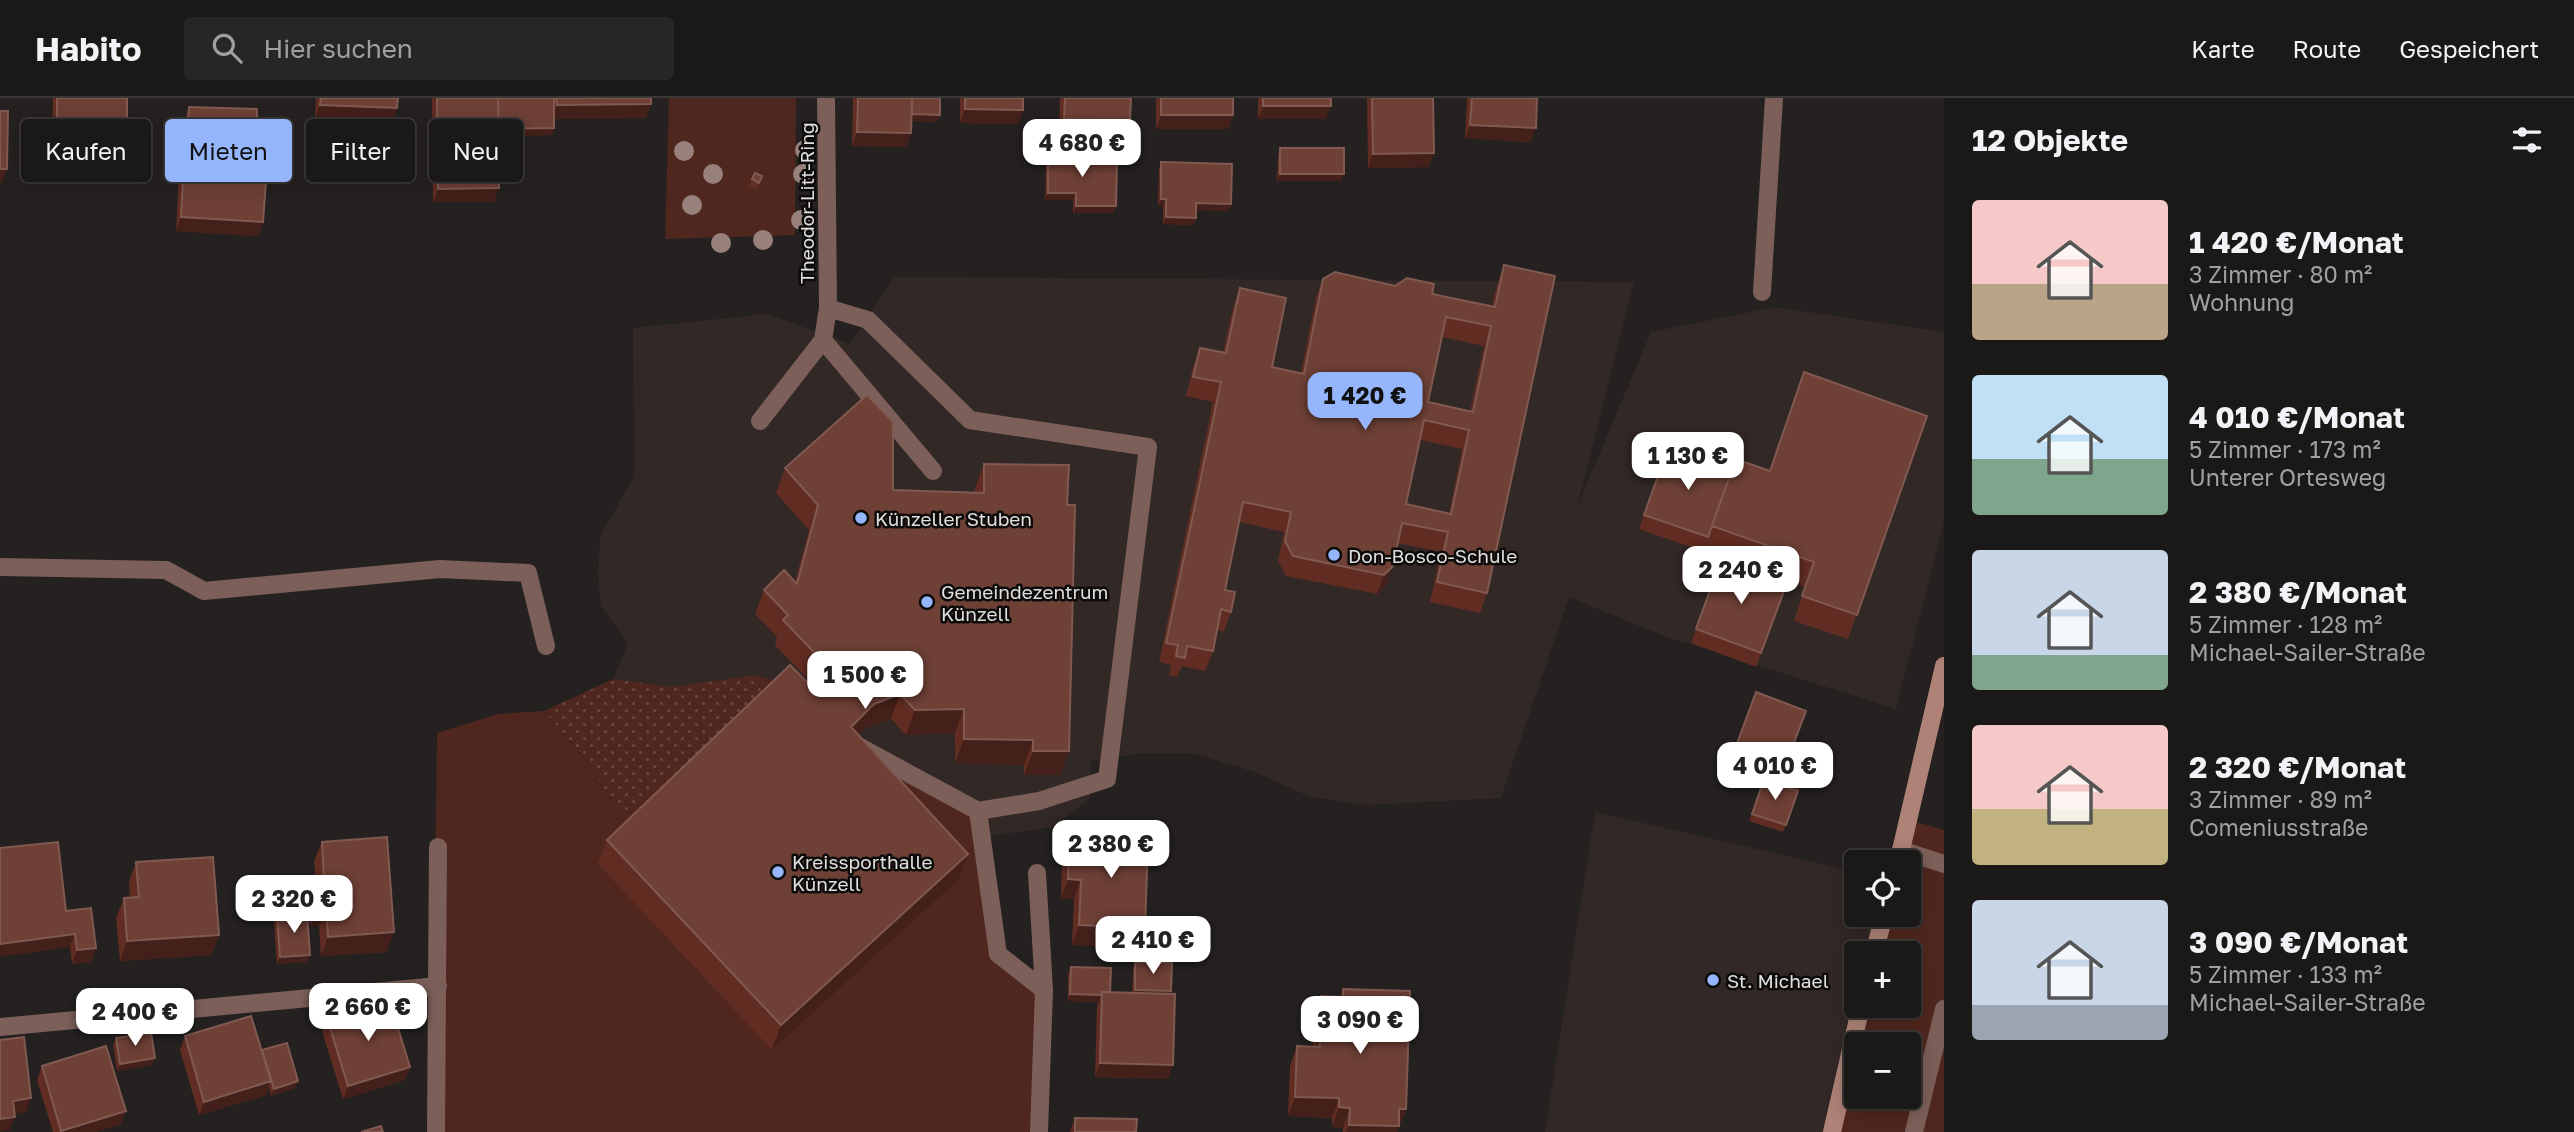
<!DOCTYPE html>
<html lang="de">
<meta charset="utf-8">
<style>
:root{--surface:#1b1918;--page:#282625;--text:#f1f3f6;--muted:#a0a0a2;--line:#393837;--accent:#95b6fd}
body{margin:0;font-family:"Golos Text",sans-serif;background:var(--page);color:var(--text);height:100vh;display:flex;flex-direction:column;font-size:26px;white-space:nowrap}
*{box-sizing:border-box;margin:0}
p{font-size:23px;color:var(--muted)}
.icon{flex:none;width:38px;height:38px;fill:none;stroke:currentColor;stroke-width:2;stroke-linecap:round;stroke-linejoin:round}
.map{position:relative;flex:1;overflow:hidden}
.panel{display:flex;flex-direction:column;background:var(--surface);width:630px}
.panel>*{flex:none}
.hud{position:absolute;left:21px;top:21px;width:665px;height:63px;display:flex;gap:14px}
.tools{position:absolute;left:1844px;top:752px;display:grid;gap:14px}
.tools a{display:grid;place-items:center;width:77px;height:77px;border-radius:7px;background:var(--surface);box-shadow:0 4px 18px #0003,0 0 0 2px var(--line);font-size:35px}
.price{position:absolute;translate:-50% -60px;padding:0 16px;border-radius:14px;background:#fff;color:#222;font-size:23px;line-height:46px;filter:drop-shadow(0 2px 4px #0008)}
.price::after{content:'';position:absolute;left:50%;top:42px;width:21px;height:16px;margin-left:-10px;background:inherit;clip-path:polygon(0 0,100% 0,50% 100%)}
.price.on{background:var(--accent);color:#111}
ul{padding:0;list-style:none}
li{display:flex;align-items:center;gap:21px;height:175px;padding:0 28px}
li span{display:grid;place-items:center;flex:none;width:196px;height:140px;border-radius:7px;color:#555}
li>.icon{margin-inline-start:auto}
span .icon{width:84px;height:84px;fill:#fffc;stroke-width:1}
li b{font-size:30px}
h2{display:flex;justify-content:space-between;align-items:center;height:84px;padding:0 28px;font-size:30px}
.tag{padding:0 24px;border-radius:7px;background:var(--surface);box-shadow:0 4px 18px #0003,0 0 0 2px var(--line);font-size:24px;line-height:63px}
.tag.on{background:var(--accent);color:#111}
header{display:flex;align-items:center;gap:42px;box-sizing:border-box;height:98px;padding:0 35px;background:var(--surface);border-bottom:2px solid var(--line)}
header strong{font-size:33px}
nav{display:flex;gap:38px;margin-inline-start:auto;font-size:24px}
.search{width:490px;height:63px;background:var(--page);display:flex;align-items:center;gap:18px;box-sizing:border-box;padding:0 24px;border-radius:7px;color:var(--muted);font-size:26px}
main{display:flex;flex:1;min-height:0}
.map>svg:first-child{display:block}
</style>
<header>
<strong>Habito</strong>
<div class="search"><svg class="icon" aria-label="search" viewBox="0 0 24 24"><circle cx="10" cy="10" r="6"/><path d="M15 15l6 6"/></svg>Hier suchen</div>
<nav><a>Karte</a><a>Route</a><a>Gespeichert</a></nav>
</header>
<main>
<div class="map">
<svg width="1944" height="1034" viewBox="0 0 1944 1034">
<defs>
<pattern id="grass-dots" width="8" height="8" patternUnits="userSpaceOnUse" patternTransform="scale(1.75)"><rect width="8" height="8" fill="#4f271e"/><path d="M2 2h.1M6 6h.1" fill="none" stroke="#68463e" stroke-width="1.8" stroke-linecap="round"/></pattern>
</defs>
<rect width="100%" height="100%" fill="#242120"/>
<!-- built -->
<path fill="#322826" d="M 894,179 L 1634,184 L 1577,409 L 1651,234 L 1775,209 L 1944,234 L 1944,423 L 1896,611 L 1664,538 L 1569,499 L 1501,700 L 1366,707 L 1308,698 L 1255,674 L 1192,655 L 1143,655 L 1091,663 L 1090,700 L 1054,729 L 974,740 L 756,577 L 671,589 L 613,581 L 628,545 L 601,508 L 598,477 L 600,439 L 634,378 L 633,230 L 767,216 L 850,246 Z
M 1595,714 L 1857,774 L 1857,817 L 1884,817 L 1874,856 L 1857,856 L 1857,908 L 1832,1034 L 1545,1034 Z"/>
<!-- grass -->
<path fill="url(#grass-dots)" d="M 756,577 L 763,597 L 625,725 L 589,666 L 544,613 L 613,581 L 671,589 Z"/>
<!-- park -->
<path fill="#4f271e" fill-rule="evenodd" d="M 669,0 L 796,0 L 795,137 L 665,141 Z
M 756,577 L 799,592 L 852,644 L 978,713 L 998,855 L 1044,891 L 1040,1034 L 432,1034 L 437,635 L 498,616 L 544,613 L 589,666 L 625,725 L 763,597 Z
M 1909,722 L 1944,732 L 1944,1034 L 1832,1034 L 1861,908 L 1909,908 L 1909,856 L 1874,856 L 1884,817 L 1909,817 L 1909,765 L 1898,765 ZM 1857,947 L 1909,947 L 1909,999 L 1857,999 Z"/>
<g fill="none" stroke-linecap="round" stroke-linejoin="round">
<!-- service -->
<path stroke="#7b5f58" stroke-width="18" d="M 826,0 L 828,210 L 823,242 L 933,373
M 828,210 L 868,222 L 970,322 L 1148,349 L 1107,681 L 1039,703 L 978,713
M 760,323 L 823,242
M 0,469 L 166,472 L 204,493 L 440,471 L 528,475 L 546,548
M 858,648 L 978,713 L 998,856 L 1044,892
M 1901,752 L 1944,766
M 1914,1034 L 1944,911"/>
<!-- minor -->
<path stroke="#7b5f58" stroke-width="18" d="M 1762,194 L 1774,0
M 1037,775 L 1044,892 L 1039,1034
M 0,929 L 438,888
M 436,1034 L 438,749"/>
<!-- secondary -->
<path stroke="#ae8277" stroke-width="18" d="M 1898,765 L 1944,568
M 1874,856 L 1884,817
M 1832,1034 L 1861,908"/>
</g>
<!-- trees -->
<g fill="#98817b">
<circle cx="805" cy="52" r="10"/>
<circle cx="684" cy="53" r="10"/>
<circle cx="713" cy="76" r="10"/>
<circle cx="803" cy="76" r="10"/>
<circle cx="692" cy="107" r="10"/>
<circle cx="801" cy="122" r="10"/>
<circle cx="763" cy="142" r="10"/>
<circle cx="721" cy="145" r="10"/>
</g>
<!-- wall -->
<path fill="#612d22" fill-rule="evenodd" d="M 53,0 L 127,0 L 127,22 L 122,36 L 52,36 Z
M 316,0 L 398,0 L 393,23 L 315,21 Z
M 432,0 L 651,0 L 646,20 L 554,21 L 554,30 L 552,37 L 499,38 L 494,104 L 433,104 Z
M 853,0 L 940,0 L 937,24 L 912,23 L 911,35 L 906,49 L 852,48 Z
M 960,0 L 1023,0 L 1023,12 L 1018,26 L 960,25 Z
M 1060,0 L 1131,0 L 1125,36 L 1059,34 Z
M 1156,0 L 1233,0 L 1233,17 L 1228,31 L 1156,31 Z
M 1258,0 L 1331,0 L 1326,21 L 1258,21 Z
M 1367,0 L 1433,0 L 1429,69 L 1368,70 Z
M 1467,0 L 1537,0 L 1531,44 L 1465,40 Z
M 189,9 L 257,61 L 254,68 L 263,124 L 258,138 L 176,133 L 179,78 L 182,69 L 184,23 Z
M 1280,50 L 1341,83 L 1277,83 L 1278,57 Z
M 1048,51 L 1077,64 L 1116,108 L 1113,115 L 1073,115 L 1073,102 L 1045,102 L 1046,59 Z
M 1161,64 L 1231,106 L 1228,113 L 1196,112 L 1196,120 L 1194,127 L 1163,126 L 1163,108 L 1158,108 L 1159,71 Z
M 762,78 L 756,92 L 749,88 L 752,81 Z
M 1504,167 L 1487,495 L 1480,515 L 1430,504 L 1441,454 L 1398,445 L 1386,487 L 1377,496 L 1286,478 L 1278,463 L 1284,434 L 1239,424 L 1225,492 L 1231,514 L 1224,533 L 1217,532 L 1213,553 L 1205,573 L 1182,568 L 1177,579 L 1169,577 L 1171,567 L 1159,564 L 1213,304 L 1186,298 L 1193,269 L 1200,250 L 1223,255 L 1233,210 L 1240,190 L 1272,269 L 1301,275 L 1316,200 L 1323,181 L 1432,196 L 1492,208 L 1497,187 ZM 1442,239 L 1484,248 L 1470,313 L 1428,304 ZM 1420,342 L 1462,351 L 1449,416 L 1406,406 Z
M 1927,318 L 1848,541 L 1794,523 L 1805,489 L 1639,431 L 1668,350 L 1732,372 L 1769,373 Z
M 984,366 L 1067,407 L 1069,653 L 1060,677 L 1024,677 L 1024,667 L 955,665 L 955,635 L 906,637 L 891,621 L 865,630 L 859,637 L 968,756 L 959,781 L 772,952 L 598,766 L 607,742 L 822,596 L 775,547 L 777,539 L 755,516 L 764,492 L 795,484 L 809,432 L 776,395 L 785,370 L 893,392 L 975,395 L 975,390 Z
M 1721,462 L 1787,485 L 1756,569 L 1691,545 Z
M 1756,594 L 1787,663 L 1807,670 L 1783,734 L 1749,723 L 1762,688 L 1726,675 Z
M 1104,733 L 1135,744 L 1145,830 L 1138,849 L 1072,847 L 1074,801 L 1061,801 L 1062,761 L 1069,742 L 1100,743 Z
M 322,744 L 387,854 L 321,858 L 319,828 L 311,828 L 309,807 L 316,788 L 314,763 Z
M 136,764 L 219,837 L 211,857 L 120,863 L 116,820 L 124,800 L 130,800 L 129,784 Z
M 66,813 L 96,850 L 91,864 L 72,866 Z
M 277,817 L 310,857 L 307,864 L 277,866 L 274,824 Z
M 1135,864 L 1170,896 L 1168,981 L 1095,979 L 1097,907 L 1099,904 L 1068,903 L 1068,876 L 1071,869 L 1110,894 L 1132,895 L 1133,871 Z
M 1343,891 L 1406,1011 L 1397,1034 L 1343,1034 L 1343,1030 L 1332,1029 L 1332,1020 L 1288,1018 L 1290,968 L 1297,948 L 1313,948 L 1314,918 L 1321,898 L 1340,899 Z
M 327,920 L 410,969 L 405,982 L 343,1001 L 322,933 Z
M 185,938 L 262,954 L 295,990 L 271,998 L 269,989 L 266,997 L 199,1017 L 180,952 Z
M 116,940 L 152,967 L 117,973 L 113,947 Z
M 42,968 L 121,1026 L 96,1034 L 53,1034 L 37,982 Z
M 1075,1020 L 1136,1034 L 1070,1034 Z"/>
<!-- shaded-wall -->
<path fill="#432019" d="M 651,6 L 646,20 L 552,21 L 557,7 Z
M 320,7 L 397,10 L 393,23 L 315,21 Z
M 1263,8 L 1331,8 L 1326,21 L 1258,21 Z
M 965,11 L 1023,12 L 1018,26 L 960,25 Z
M 909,16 L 940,17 L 937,24 L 907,23 Z
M 1161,17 L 1233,17 L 1228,31 L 1156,31 Z
M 1064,21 L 1130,23 L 1125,36 L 1059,34 Z
M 57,22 L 127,22 L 122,36 L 52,36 Z
M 1470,27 L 1536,30 L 1531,44 L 1465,40 Z
M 554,30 L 552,37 L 494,38 L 496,31 Z
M 857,34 L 911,35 L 906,49 L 852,48 Z
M 1434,55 L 1429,69 L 1368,70 L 1373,56 Z
M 187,60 L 257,61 L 252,75 L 184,69 Z
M 0,71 L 7,71 L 2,85 L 0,85 Z
M 1280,76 L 1344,76 L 1341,83 L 1277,83 Z
M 499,90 L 494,104 L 433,104 L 438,91 Z
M 1048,95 L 1076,95 L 1073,102 L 1045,102 Z
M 1161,101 L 1166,101 L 1163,108 L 1158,108 Z
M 1196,105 L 1231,106 L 1228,113 L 1194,112 Z
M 1076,108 L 1116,108 L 1113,115 L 1073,115 Z
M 181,119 L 263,124 L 258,138 L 176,133 Z
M 1166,119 L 1196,120 L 1194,127 L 1163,126 Z
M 1393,468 L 1386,487 L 1377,496 L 1384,477 Z
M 900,596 L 891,621 L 865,630 L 842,654 L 851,629 L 874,606 Z
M 964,611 L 955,635 L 906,637 L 915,612 Z
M 964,641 L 1033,642 L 1024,667 L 955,665 Z
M 1033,653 L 1069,653 L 1060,677 L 1024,677 Z
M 968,756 L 959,781 L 772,952 L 781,927 Z
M 1068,781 L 1081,782 L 1074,801 L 1061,801 Z
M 318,808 L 326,808 L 319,828 L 311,828 Z
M 1079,827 L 1145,830 L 1138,849 L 1072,847 Z
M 394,834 L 387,854 L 321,858 L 328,839 Z
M 75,836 L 70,849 L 0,859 L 0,846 Z
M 219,837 L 211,857 L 120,863 L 127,843 Z
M 96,850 L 91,864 L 72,866 L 77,852 Z
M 310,857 L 307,864 L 277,866 L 280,859 Z
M 1135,892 L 1171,893 L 1168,901 L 1132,899 Z
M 1070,896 L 1101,897 L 1099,904 L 1068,903 Z
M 155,960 L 152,967 L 117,973 L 120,966 Z
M 1100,965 L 1173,967 L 1168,981 L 1095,979 Z
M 410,969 L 405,982 L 343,1001 L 348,988 Z
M 271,983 L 266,997 L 199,1017 L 204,1004 Z
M 298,983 L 295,990 L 271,998 L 274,991 Z
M 1295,999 L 1339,1000 L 1332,1020 L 1288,1018 Z
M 31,1000 L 26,1014 L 8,1017 L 13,1003 Z
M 1339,1009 L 1350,1010 L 1343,1030 L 1332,1029 Z
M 1399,1011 L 1406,1011 L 1397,1034 L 1346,1034 L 1349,1027 Z
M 126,1013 L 121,1026 L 96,1034 L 61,1034 L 61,1033 Z
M 15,1019 L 10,1032 L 0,1034 L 0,1021 Z"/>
<!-- building -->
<path fill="#6e4036" stroke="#805951" stroke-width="2" fill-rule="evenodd" d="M 57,0 L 127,0 L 127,22 L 57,22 Z
M 321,0 L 398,0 L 397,10 L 320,7 Z
M 437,0 L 498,0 L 499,90 L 438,91 Z
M 498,0 L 554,0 L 554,30 L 499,31 Z
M 556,0 L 651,0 L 651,6 L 557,7 Z
M 858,0 L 912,0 L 911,35 L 857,34 Z
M 912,0 L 940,0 L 940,17 L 912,16 Z
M 965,0 L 1023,0 L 1023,12 L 965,11 Z
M 1065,0 L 1131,0 L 1130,23 L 1064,21 Z
M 1161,0 L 1233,0 L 1233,17 L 1161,17 Z
M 1263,0 L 1331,0 L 1331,8 L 1263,8 Z
M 1372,0 L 1433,0 L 1434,55 L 1373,56 Z
M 1472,0 L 1537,0 L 1536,30 L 1470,27 Z
M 189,9 L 257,11 L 257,61 L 187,60 Z
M 0,13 L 8,13 L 7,71 L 0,71 Z
M 1280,50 L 1344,50 L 1344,76 L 1280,76 Z
M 1048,51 L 1077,52 L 1077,64 L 1117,65 L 1116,108 L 1076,108 L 1076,95 L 1048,95 Z
M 184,64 L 267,69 L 263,124 L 181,119 Z
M 1161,64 L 1232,66 L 1231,106 L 1196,105 L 1196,120 L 1166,119 L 1166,101 L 1161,101 Z
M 755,75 L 762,78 L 759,85 L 752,81 Z
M 1504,167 L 1555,178 L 1487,495 L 1437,484 L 1448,434 L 1402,425 L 1393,468 L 1384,477 L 1293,458 L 1285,443 L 1291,414 L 1243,404 L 1225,492 L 1235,494 L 1231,514 L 1221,511 L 1213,553 L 1187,548 L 1185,560 L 1176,558 L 1178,547 L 1166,545 L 1221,284 L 1193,279 L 1200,250 L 1226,255 L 1240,190 L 1286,200 L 1272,269 L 1304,276 L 1323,181 L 1335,174 L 1395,188 L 1407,180 L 1434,186 L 1432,196 L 1495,209 ZM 1446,219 L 1491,228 L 1473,314 L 1428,304 ZM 1424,322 L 1469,332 L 1451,416 L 1406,406 Z
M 1804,274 L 1927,318 L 1857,517 L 1802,498 L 1814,464 L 1712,428 L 1736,361 L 1770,373 Z
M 867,297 L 893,324 L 893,392 L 984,395 L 984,366 L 1069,367 L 1067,407 L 1075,407 L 1069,653 L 1033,653 L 1033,642 L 964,641 L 964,611 L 915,612 L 900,596 L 874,606 L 851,629 L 968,756 L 781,927 L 607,742 L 790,567 L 820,597 L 838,579 L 783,522 L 788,517 L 764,492 L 784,472 L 797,486 L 818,407 L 785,370 Z
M 1668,350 L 1732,372 L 1708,439 L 1644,417 Z
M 1721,462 L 1787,485 L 1761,555 L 1696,531 Z
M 1756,594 L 1806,613 L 1787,663 L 1807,670 L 1801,687 L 1731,662 Z
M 1764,681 L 1798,693 L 1786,727 L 1752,716 Z
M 1104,733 L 1135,734 L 1135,744 L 1148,745 L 1145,830 L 1079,827 L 1081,782 L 1068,781 L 1069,742 L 1104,743 Z
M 387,739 L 394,834 L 328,839 L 326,808 L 318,808 L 317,787 L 324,786 L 322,744 Z
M 58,744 L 66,813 L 91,810 L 96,850 L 77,852 L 75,836 L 0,846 L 0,750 Z
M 213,759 L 219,837 L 127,843 L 124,800 L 139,799 L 136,764 Z
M 307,814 L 310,857 L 280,859 L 277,817 Z
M 1135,864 L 1172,865 L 1171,893 L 1135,892 Z
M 1071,869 L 1111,870 L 1110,894 L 1102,894 L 1101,897 L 1070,896 Z
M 1343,891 L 1410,893 L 1406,1011 L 1399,1011 L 1399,1028 L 1349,1027 L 1350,1010 L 1339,1009 L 1339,1000 L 1295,999 L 1297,948 L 1320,949 L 1321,898 L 1343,899 Z
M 1102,894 L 1175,896 L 1173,967 L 1100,965 Z
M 389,901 L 410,969 L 348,988 L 327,920 Z
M 251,918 L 271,983 L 204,1004 L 185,938 Z
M 151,935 L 155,960 L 120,966 L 116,940 Z
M 24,939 L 31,1000 L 13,1003 L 15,1019 L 0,1021 L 0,942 Z
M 287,945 L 298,983 L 274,991 L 262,952 Z
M 106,948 L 126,1013 L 61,1033 L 42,968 Z
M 1075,1020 L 1137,1021 L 1136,1034 L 1075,1034 Z
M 381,1028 L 383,1034 L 361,1034 Z"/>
<!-- markers -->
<g fill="#95b6fd" stroke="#0c0b0a" stroke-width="2.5">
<circle cx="861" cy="420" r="7"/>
<circle cx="1334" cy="457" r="7"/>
<circle cx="927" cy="504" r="7"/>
<circle cx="778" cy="774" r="7"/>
<circle cx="1713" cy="882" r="7"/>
</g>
<g text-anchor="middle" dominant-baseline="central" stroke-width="5" stroke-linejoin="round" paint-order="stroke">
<!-- street labels -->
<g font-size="19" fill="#e1dfde" stroke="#0c0b0a">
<text transform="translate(806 105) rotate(-90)">Theodor-Litt-Ring</text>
</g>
<!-- poi labels -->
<g font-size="19" fill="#e1dfde" stroke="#0c0b0a" text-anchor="start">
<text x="875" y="420">Künzeller Stuben</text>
<text x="1348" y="457">Don-Bosco-Schule</text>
<text x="941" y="493">Gemeindezentrum<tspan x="941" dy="22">Künzell</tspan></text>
<text x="792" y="763">Kreissporthalle<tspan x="792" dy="22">Künzell</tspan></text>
<text x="1727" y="882">St. Michael</text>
</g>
</g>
</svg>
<div class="tools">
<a><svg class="icon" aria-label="locate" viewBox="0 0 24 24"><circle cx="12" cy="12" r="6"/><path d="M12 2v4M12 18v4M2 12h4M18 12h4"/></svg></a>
<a>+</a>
<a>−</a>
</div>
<b class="price" style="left:1082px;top:81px">4 680 €</b>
<b class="price on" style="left:1365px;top:334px">1 420 €</b>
<b class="price" style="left:1688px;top:394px">1 130 €</b>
<b class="price" style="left:1741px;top:508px">2 240 €</b>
<b class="price" style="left:865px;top:613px">1 500 €</b>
<b class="price" style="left:1775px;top:704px">4 010 €</b>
<b class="price" style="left:1111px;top:782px">2 380 €</b>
<b class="price" style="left:294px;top:837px">2 320 €</b>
<b class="price" style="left:1153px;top:878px">2 410 €</b>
<b class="price" style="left:368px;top:945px">2 660 €</b>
<b class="price" style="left:135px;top:950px">2 400 €</b>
<b class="price" style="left:1360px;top:958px">3 090 €</b>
<div class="hud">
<a class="tag">Kaufen</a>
<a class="tag on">Mieten</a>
<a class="tag">Filter</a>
<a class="tag">Neu</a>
</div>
</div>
<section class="panel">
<h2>12 Objekte<svg class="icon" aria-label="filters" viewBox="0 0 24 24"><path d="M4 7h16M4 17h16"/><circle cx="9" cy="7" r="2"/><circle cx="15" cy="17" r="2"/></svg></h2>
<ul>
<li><span style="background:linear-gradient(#f6c9c9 60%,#b9a48a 0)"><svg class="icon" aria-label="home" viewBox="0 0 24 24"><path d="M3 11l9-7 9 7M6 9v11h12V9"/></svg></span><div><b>1 420 €/Monat</b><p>3 Zimmer · 80 m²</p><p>Wohnung</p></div></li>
<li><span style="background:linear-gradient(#bfe0f5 60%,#7fa58c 0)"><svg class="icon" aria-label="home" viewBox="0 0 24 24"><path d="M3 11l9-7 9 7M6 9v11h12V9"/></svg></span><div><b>4 010 €/Monat</b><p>5 Zimmer · 173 m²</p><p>Unterer Ortesweg</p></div></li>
<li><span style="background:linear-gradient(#c9d6e8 75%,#7fa58c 0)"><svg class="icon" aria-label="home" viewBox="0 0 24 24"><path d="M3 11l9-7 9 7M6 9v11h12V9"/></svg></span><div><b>2 380 €/Monat</b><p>5 Zimmer · 128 m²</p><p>Michael-Sailer-Straße</p></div></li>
<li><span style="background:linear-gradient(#f6c9c9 60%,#c2b280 0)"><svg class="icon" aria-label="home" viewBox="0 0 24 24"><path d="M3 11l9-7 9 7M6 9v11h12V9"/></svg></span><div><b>2 320 €/Monat</b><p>3 Zimmer · 89 m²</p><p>Comeniusstraße</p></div></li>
<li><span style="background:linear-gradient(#c9d6e8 75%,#9aa5b1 0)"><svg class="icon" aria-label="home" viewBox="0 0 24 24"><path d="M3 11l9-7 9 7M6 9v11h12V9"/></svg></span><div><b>3 090 €/Monat</b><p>5 Zimmer · 133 m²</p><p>Michael-Sailer-Straße</p></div></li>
</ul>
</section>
</main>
